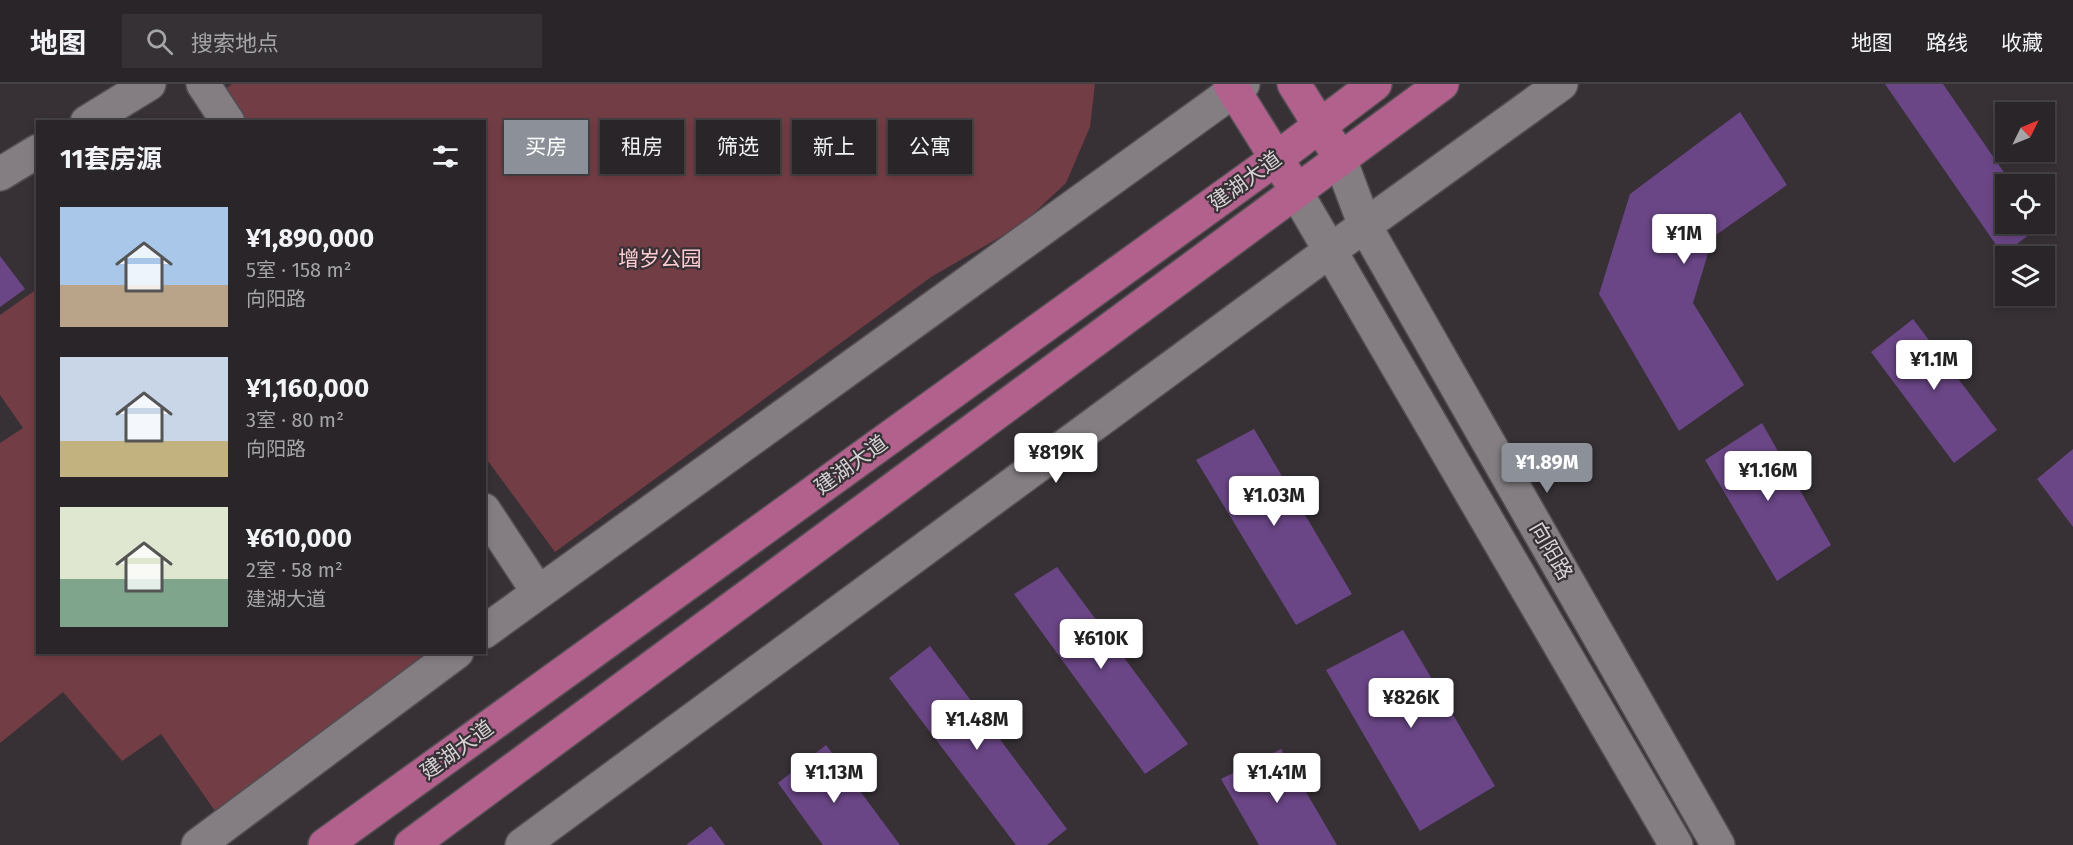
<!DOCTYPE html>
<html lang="zh">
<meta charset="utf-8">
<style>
:root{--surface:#292528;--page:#353134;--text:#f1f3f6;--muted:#a5a5a8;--line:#454245;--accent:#8c9099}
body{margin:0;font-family:"Fira Sans","Noto Sans SC",sans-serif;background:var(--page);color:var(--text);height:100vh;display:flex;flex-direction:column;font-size:22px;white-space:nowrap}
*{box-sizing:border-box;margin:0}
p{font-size:20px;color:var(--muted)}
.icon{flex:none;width:33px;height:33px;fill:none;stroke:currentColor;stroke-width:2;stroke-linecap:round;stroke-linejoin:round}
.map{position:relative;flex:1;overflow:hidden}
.sheet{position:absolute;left:36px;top:36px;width:450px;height:534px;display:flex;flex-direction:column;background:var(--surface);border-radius:0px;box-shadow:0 3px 9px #0003,0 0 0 2px var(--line)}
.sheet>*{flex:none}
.banner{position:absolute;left:504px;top:36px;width:570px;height:54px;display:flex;gap:12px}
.needle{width:39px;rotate:47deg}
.tools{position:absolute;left:1995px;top:18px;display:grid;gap:12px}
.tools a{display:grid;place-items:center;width:60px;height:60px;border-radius:0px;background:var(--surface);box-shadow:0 3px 9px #0003,0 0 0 2px var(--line);font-size:30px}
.price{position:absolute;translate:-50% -51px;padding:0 14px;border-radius:6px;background:#fff;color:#222;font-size:20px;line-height:39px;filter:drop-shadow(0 2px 3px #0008)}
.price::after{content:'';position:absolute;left:50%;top:36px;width:18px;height:14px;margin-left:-9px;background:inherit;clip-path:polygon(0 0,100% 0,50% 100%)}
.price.selected{background:var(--accent);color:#fff}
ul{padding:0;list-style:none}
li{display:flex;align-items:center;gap:18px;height:150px;padding:0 24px}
li span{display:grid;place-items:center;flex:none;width:168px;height:120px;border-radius:0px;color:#555}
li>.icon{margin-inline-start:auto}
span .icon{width:72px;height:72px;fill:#fffc;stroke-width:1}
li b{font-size:26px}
h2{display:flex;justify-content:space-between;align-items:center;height:72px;padding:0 24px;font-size:26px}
.chip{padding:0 21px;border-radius:0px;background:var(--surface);box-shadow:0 3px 9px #0003,0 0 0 2px var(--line);font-size:21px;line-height:54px}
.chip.selected{background:var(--accent);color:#fff}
header{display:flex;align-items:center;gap:36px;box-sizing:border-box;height:84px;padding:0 30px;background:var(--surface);border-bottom:2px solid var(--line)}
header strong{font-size:28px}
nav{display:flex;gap:33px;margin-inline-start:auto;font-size:21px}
.search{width:420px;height:54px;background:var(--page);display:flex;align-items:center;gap:15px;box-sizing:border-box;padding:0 21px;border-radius:0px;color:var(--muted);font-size:22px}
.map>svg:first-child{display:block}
</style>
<header>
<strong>地图</strong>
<div class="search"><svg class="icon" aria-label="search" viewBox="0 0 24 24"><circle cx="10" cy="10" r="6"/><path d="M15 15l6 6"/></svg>搜索地点</div>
<nav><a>地图</a><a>路线</a><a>收藏</a></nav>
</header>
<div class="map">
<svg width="2073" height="761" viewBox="0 0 2073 761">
<rect width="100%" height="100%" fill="#373136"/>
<!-- green -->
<path fill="#733d45" d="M 232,0 L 1095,0 L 1090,43 L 1066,99 L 1021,141 L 931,193 L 555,468 L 485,373 L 484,38 L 237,37 L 217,11 Z
M 37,205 L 38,568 L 432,569 L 215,727 L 161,650 L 122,677 L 63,608 L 0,659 L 0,359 L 23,344 L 0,311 L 0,231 Z"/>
<!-- building -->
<path fill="#6a4686" d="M 1885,0 L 1943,0 L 2012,100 L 2006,100 L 2006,140 L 2039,140 L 2040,142 L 2003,171 Z
M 1740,28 L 1787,101 L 1713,153 L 1693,219 L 1744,301 L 1679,347 L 1599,210 L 1630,110 Z
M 0,172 L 25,205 L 0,223 Z
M 1913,235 L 1997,346 L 1954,379 L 1871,268 Z
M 1762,339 L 1831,461 L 1777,497 L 1705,376 Z
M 1254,345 L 1352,510 L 1296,541 L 1196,376 Z
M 2073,365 L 2073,443 L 2037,395 Z
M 1057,483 L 1188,660 L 1145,690 L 1014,510 Z
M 1403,546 L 1495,702 L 1420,747 L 1326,586 Z
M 930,562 L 1067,745 L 1047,761 L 1016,761 L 889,594 Z
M 826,661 L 900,761 L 823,761 L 778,699 Z
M 1281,665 L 1337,761 L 1259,761 L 1221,695 Z
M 711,742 L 725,761 L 686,761 Z"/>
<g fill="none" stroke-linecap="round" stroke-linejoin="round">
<defs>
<path id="minor" d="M 203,0 L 228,38
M 87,38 L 149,0
M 1340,75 L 1365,142 L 1718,761
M 0,90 L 38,67
M 1296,108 L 1676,761
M 484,426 L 538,508
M 484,548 L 1243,0
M 198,761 L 457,568
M 522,761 L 1331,166 L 1561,0"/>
<path id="major" d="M 1230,0 L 1288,93
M 1294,0 L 1332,61
M 325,761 L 1277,74 L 1375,0
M 411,761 L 1442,0"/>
</defs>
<!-- minor casing -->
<use href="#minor" stroke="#514d50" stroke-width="36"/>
<!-- major casing -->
<use href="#major" stroke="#514d50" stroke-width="36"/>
<!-- minor -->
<use href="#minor" stroke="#847e83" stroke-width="33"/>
<!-- major -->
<use href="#major" stroke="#b1618b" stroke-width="33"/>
</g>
<g text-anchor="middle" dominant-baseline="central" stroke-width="4.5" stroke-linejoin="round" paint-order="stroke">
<!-- street labels -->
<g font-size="21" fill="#d5d1d4" stroke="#373136">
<text transform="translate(1245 97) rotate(-36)">建湖大道</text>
<text transform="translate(851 381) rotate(-36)">建湖大道</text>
<text transform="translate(1551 467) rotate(60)">向阳路</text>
<text transform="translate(457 666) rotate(-36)">建湖大道</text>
</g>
<!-- park labels -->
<g font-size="21" fill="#fdccd0" stroke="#373136">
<text x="660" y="175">增岁公园</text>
</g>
</g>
</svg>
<div class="tools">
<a><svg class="needle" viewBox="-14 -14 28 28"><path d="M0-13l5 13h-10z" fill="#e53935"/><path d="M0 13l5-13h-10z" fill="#a5a5a8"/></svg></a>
<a><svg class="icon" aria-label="locate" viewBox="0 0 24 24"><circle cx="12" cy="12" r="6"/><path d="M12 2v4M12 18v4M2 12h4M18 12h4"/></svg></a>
<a><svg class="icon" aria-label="layers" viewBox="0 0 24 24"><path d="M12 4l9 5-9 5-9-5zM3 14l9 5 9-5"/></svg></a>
</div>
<b class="price" style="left:1684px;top:181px">¥1M</b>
<b class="price" style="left:1934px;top:307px">¥1.1M</b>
<b class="price" style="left:1056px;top:400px">¥819K</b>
<b class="price selected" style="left:1547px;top:410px">¥1.89M</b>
<b class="price" style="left:1768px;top:418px">¥1.16M</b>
<b class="price" style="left:1274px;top:443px">¥1.03M</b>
<b class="price" style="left:1101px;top:586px">¥610K</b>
<b class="price" style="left:1411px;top:645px">¥826K</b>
<b class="price" style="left:977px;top:667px">¥1.48M</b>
<b class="price" style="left:834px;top:720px">¥1.13M</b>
<b class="price" style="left:1277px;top:720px">¥1.41M</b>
<div class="banner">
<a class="chip selected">买房</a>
<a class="chip">租房</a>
<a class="chip">筛选</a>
<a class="chip">新上</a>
<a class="chip">公寓</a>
</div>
<section class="sheet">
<h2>11套房源<svg class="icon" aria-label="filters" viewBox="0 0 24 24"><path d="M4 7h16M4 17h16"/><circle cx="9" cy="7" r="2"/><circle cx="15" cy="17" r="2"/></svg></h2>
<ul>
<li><span style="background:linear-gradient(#a9c7e8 65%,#b9a48a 0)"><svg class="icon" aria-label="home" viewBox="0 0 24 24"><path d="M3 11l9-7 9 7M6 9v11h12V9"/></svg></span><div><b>¥1,890,000</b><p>5室 · 158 m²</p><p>向阳路</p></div></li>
<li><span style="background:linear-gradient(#c9d6e8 70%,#c2b280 0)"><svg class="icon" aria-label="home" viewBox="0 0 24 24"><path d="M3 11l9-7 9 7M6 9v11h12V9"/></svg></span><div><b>¥1,160,000</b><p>3室 · 80 m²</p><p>向阳路</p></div></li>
<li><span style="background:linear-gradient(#dfe7d0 60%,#7fa58c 0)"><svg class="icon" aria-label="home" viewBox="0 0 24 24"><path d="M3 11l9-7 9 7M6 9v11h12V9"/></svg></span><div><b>¥610,000</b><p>2室 · 58 m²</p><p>建湖大道</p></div></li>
</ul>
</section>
</div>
